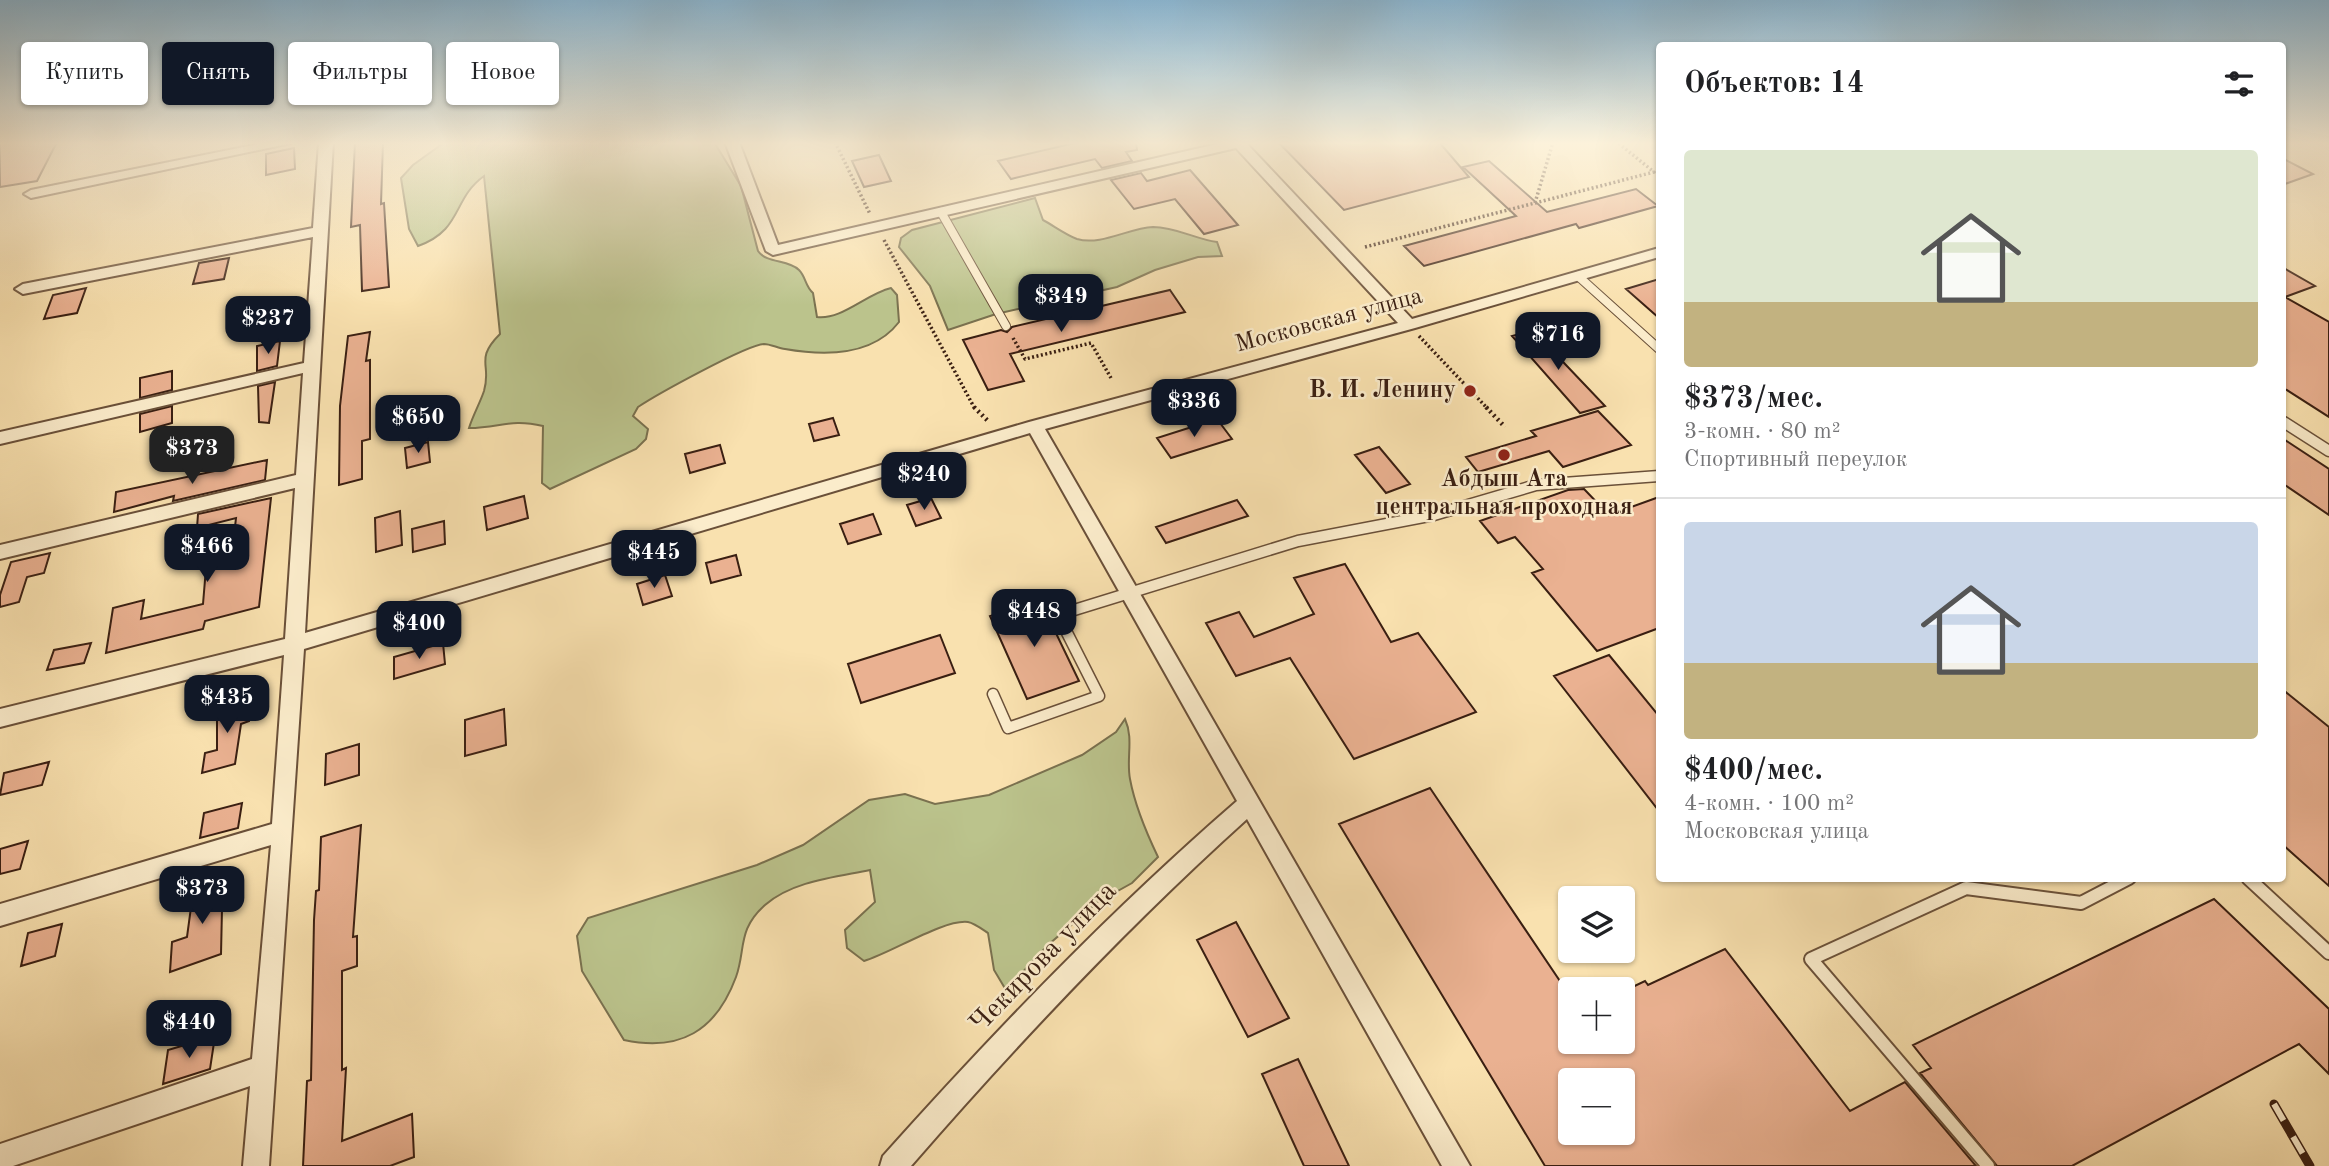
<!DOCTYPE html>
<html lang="ru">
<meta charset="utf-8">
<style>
:root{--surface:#fff;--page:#f2f2f2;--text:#202124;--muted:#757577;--line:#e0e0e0;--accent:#111827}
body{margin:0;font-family:"Old Standard TT",serif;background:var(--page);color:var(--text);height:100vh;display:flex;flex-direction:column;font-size:26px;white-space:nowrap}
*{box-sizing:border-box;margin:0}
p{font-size:23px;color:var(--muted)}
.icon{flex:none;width:38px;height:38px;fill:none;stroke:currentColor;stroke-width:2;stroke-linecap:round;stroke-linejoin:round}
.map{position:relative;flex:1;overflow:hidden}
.panel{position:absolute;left:1656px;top:42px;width:630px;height:840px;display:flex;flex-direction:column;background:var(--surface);border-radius:7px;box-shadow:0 2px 5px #0004}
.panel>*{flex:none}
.hud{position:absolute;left:21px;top:42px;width:665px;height:63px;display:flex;gap:14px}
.controls{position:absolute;left:1558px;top:886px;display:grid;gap:14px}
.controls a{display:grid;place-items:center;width:77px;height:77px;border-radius:7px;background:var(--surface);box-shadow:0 2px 5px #0004;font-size:35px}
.price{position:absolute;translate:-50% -60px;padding:0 16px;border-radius:14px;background:var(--accent);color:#fff;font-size:23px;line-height:46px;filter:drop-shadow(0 2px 4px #0008)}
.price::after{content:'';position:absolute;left:50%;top:42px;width:21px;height:16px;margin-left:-10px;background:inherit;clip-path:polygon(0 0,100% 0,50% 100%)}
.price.on{background:#222;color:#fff}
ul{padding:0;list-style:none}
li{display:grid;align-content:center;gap:14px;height:371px;padding:0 28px}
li+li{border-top:2px solid var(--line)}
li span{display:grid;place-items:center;height:217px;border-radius:7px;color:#555}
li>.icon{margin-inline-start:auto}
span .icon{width:126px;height:126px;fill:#fffc;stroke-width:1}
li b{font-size:30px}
h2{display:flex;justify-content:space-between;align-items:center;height:84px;padding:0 28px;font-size:30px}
.tag{padding:0 24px;border-radius:7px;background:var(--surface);box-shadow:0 2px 5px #0004;font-size:24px;line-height:63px}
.tag.on{background:var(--accent);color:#fff}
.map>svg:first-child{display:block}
</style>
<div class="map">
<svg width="2329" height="1166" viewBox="0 0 2329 1166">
<rect width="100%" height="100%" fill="#f9e1af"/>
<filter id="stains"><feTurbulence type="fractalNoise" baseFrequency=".00286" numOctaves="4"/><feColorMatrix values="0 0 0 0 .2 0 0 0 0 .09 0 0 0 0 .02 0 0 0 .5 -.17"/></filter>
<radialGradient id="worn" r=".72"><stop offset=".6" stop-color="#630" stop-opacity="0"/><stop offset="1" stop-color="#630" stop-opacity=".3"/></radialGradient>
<!-- green -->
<path fill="#bbc38c" stroke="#7a714f" stroke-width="2" d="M 445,142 L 714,142 L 741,186 L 758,251 C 767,264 788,259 799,270 C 806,277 805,286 813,293 L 817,317 C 842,320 866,294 891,288 L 897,295 L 899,322 C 873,356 825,356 785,349 C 778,348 770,344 764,344 C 746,345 656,395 638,407 L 633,416 L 648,429 L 646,439 L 636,449 L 550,489 L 542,483 L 543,426 C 510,418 500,428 469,428 C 473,415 480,403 484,391 C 492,364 474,360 500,334 L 484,176 C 452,199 463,230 418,246 L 409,229 L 401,178 L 413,165 Z
M 1035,198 L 1043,220 C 1054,226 1066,235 1077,239 C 1101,246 1129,228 1153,227 C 1176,227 1195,239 1217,242 L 1222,256 L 1198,257 L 1155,270 L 1117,287 L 996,314 L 948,330 L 930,286 L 899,247 L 901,238 L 912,230 Z
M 1125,719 C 1134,739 1126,758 1130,779 C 1135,806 1146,832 1158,857 L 1132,883 L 1098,902 L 1048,945 L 1006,990 L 994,970 L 988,933 C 982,929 974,923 968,922 C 944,919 891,953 864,961 L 847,948 L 845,930 L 875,902 L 870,870 C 836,877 792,881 765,905 C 737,930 746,949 736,977 C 716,1031 680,1052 624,1040 L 582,971 L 577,936 L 588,918 L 757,865 L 803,845 L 869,800 L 905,794 L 935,804 L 989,795 L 1082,755 L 1116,732 Z"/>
<!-- building -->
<path fill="#eab191" stroke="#3a1f12" stroke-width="2" fill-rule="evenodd" d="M 0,142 L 57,142 L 37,181 L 0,187 Z
M 355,142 L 383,142 L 381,204 L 384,203 L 389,287 L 362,291 L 360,225 L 351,227 Z
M 1079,142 L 1136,142 L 1137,150 L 1126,152 L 1132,161 L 1102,168 L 1095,159 L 1011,179 L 998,161 Z
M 1278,142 L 1439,142 L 1469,177 L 1344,210 Z
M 294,148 L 295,169 L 266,175 L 266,154 Z
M 879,155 L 891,181 L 864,187 L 852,161 Z
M 2282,158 L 2313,174 L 2282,185 Z
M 1489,161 L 1547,212 L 1636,189 L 1658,206 L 1579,228 L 1576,224 L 1424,266 L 1404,246 L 1516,216 L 1463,167 Z
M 1190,170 L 1238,225 L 1204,234 L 1175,199 L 1134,209 L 1111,180 L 1141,173 L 1147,181 Z
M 229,258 L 224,279 L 193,284 L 199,263 Z
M 2282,267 L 2315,286 L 2285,297 L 2329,322 L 2329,417 L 2282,387 Z
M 1659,279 L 1659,318 L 1626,289 Z
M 86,288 L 77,313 L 44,319 L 53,295 Z
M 1170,290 L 1185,312 L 1010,354 L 1024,381 L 988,390 L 963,340 L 1001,330 L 1007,332 L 1012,327 Z
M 1534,330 L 1565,364 L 1605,406 L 1580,413 L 1512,336 Z
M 370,332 L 366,361 L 370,360 L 370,439 L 362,441 L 362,479 L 339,485 L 340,406 L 348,336 Z
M 280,341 L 277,366 L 257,371 L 257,346 Z
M 172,371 L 172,390 L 140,398 L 140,378 Z
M 275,382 L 269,423 L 259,422 L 258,386 Z
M 172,406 L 172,423 L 140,432 L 140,414 Z
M 1598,411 L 1631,445 L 1563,467 L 1549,451 L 1478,472 L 1466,457 L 1536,436 L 1531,431 Z
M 833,418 L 839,435 L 814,441 L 809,424 Z
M 1217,419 L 1232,439 L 1171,458 L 1157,438 Z
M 2282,438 L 2329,469 L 2329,515 L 2282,483 Z
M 428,442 L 430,462 L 407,468 L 405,448 Z
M 720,445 L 725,463 L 690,473 L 685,454 Z
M 1379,447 L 1410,484 L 1386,493 L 1355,455 Z
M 267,460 L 265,480 L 173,501 L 174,496 L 114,512 L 116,492 Z
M 1584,489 L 1609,515 L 1659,497 L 1659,628 L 1597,651 L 1532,573 L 1543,569 L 1515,537 L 1498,543 L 1480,521 L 1568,490 Z
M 524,496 L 528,518 L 487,530 L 484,507 Z
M 271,498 L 259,607 L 205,621 L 203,629 L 106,653 L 113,608 L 144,600 L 141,619 L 203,604 L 206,568 L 231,561 L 236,518 L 197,528 L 198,514 Z
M 931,498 L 941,518 L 916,526 L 907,505 Z
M 1237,500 L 1248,516 L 1166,543 L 1156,527 Z
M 400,511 L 402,545 L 376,552 L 375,518 Z
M 873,514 L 881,534 L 848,544 L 840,524 Z
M 444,521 L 445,544 L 413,552 L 412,529 Z
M 50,553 L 44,573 L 27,577 L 19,602 L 0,607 L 0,595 L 11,562 Z
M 736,555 L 741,575 L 711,583 L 706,563 Z
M 1345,564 L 1391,642 L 1418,633 L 1476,712 L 1354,759 L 1290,658 L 1236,676 L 1206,623 L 1239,612 L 1254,637 L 1314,614 L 1294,578 Z
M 665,575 L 672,596 L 643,605 L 637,584 Z
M 1040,600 L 1079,681 L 1027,699 L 990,616 Z
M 940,635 L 955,673 L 861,703 L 848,664 Z
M 91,643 L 84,663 L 47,670 L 54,650 Z
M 443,643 L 445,664 L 394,679 L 394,657 Z
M 1609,655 L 1659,716 L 1659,811 L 1554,676 Z
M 2282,689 L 2329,727 L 2329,886 L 2282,844 Z
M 249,698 L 249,721 L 241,724 L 235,764 L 202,773 L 205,753 L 217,750 L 217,708 Z
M 504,709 L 506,745 L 465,756 L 465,720 Z
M 359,744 L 359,775 L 325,785 L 326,754 Z
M 49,762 L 42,785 L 0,795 L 4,773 Z
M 1430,788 L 1570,996 L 1570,1041 L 1622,1041 L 1622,992 L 1645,981 L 1648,985 L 1725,949 L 1850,1111 L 1905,1082 L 1976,1166 L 1545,1166 L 1339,824 ZM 1570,1080 L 1622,1080 L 1622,1132 L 1570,1132 Z
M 242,803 L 238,828 L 200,838 L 204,813 Z
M 361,825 L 353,937 L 357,936 L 357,966 L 342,971 L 342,1070 L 346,1068 L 342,1141 L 412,1114 L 414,1157 L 390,1166 L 303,1166 L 307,1081 L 311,1080 L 314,920 L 316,891 L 319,890 L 321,837 Z
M 28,841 L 20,869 L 0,874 L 0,849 Z
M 228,875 L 222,909 L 221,954 L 170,972 L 172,942 L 187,937 L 194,885 Z
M 2214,899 L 2329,1009 L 2329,1074 L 2299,1044 L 2072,1166 L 1997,1166 L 1920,1073 L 1931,1068 L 1913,1045 Z
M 1236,922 L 1289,1018 L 1248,1037 L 1197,940 Z
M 62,924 L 55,956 L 21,966 L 28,933 Z
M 215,1036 L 210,1069 L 163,1084 L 168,1050 Z
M 1298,1059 L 1349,1166 L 1304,1166 L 1262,1074 Z"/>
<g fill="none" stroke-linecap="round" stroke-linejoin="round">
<defs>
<path id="lane-far2" d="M 941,212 L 1006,326
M 1578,276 L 1659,349"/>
<path id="lane-far1" d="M 2282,421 L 2329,451
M 993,694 L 1008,728 L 1099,696 L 1058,615 L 1298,541 L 1434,515 L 1536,485 L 1659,476"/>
<path id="lane" d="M 2248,878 L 2329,953
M 1988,1166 L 1811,959 L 1966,888 L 2081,903 L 2129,878"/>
<path id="street" d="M 268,142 L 296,142 L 31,198 L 24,194 L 31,190 Z
M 319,142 L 333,142 L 305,633 L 1029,422 L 1398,323 L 1236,148 L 773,255 L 766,251 L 725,142 L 739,142 L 778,245 L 1226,142 L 1252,142 L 1248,145 L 1412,319 L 1659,248 L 1659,257 L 1415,328 L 1045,429 L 1470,1166 L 1442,1166 L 1247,819 C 1127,927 1017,1044 911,1166 L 880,1166 L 883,1156 C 995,1031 1110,911 1237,801 L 1030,433 L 304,649 L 269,1166 L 243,1166 L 250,1086 L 13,1166 L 0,1166 L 0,1144 L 252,1059 L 271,845 L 0,926 L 0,904 L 272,824 L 284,655 L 0,727 L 0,709 L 285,639 L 295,488 L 0,559 L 0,545 L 296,475 L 303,373 L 0,444 L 0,432 L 304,363 L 313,237 L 23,294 L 15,289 L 23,284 L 313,228 Z"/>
</defs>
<!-- lane-far2 casing -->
<use href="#lane-far2" stroke="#6a5039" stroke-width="10"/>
<!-- lane-far1 casing -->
<use href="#lane-far1" stroke="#6a5039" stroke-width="13"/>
<!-- lane casing -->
<use href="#lane" stroke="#6a5039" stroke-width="16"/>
<!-- street casing -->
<use href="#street" stroke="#6a5039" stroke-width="4"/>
<!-- path-far1 -->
<path stroke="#3a1f12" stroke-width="3.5" stroke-dasharray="2 2.5" stroke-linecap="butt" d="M 835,142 L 870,214
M 1535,203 L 1654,172 L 1617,142
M 884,240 L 975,409
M 1365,247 L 1535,203 L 1553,142
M 1419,336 L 1488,409
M 1013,338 L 1025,359 L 1091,343 L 1111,378"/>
<!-- path -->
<path stroke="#3a1f12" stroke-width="4.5" stroke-dasharray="2 3.5" stroke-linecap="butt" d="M 974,407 L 989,422
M 1486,407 L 1505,427"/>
<!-- lane-far2 -->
<use href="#lane-far2" stroke="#fbeccb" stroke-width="8"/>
<!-- lane-far1 -->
<use href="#lane-far1" stroke="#fbeccb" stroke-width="10"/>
<!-- lane -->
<use href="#lane" stroke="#fbeccb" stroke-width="12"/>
<!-- street -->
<use href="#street" fill="#fbeccb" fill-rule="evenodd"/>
<defs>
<path id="rail" d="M 2274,1104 L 2310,1166"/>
</defs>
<!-- rail casing -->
<use href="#rail" stroke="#3a1f12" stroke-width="9"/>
<!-- rail -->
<use href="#rail" stroke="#fbeccb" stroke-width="6" stroke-dasharray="19" stroke-linecap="butt"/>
</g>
<!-- sky -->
<linearGradient id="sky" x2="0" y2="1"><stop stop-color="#8bb7d3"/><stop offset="0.47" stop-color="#fcf2db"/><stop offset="1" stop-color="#fcf2db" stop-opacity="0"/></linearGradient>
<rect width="2329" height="305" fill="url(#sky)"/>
<!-- markers -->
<g fill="#8f2418" stroke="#fbeccb" stroke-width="2.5">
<circle cx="1470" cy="391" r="7"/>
<circle cx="1504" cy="455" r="7"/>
</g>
<g text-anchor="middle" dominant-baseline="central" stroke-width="5" stroke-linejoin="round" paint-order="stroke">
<!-- street labels -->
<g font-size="24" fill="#3a1f12" stroke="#fbeccb">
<text transform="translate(1329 321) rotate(-15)">Московская улица</text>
</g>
<!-- poi labels -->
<g font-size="24" font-weight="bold" fill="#3a1f12" stroke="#fbeccb" text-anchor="end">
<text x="1456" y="391">В. И. Ленину</text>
<text x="1504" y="480" text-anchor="middle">Абдыш Ата<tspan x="1504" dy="28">центральная проходная</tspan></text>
</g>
<!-- near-street labels -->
<g font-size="28" fill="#3a1f12" stroke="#fbeccb">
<text transform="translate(1044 958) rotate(-46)">Чекирова улица</text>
</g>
</g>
<rect width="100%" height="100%" filter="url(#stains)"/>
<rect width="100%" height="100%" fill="url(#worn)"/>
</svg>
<div class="controls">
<a><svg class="icon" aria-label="layers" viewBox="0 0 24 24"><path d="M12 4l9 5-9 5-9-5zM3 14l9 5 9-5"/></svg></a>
<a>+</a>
<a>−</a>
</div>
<b class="price" style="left:1061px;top:334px">$349</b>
<b class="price" style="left:268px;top:356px">$237</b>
<b class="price" style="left:1558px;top:372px">$716</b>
<b class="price" style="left:1194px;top:439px">$336</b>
<b class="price" style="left:418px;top:455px">$650</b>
<b class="price on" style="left:192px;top:486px">$373</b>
<b class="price" style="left:924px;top:512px">$240</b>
<b class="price" style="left:207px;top:584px">$466</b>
<b class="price" style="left:654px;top:590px">$445</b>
<b class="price" style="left:1034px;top:649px">$448</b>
<b class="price" style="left:419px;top:661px">$400</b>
<b class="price" style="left:227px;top:735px">$435</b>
<b class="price" style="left:202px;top:926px">$373</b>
<b class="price" style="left:189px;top:1060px">$440</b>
<div class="hud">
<a class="tag">Купить</a>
<a class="tag on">Снять</a>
<a class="tag">Фильтры</a>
<a class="tag">Новое</a>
</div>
<section class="panel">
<h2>Объектов: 14<svg class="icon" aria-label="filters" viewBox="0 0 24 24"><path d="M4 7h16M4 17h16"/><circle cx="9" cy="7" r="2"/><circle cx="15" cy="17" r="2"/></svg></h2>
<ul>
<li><span style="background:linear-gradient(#dfe7d0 70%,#c2b280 0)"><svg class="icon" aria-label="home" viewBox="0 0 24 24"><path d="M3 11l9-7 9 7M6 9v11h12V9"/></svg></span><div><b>$373/мес.</b><p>3-комн. · 80 m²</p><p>Спортивный переулок</p></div></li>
<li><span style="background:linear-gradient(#c9d6e8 65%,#c2b280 0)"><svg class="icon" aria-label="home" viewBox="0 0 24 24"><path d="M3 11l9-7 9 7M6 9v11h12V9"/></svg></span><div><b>$400/мес.</b><p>4-комн. · 100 m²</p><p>Московская улица</p></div></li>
</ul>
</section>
</div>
